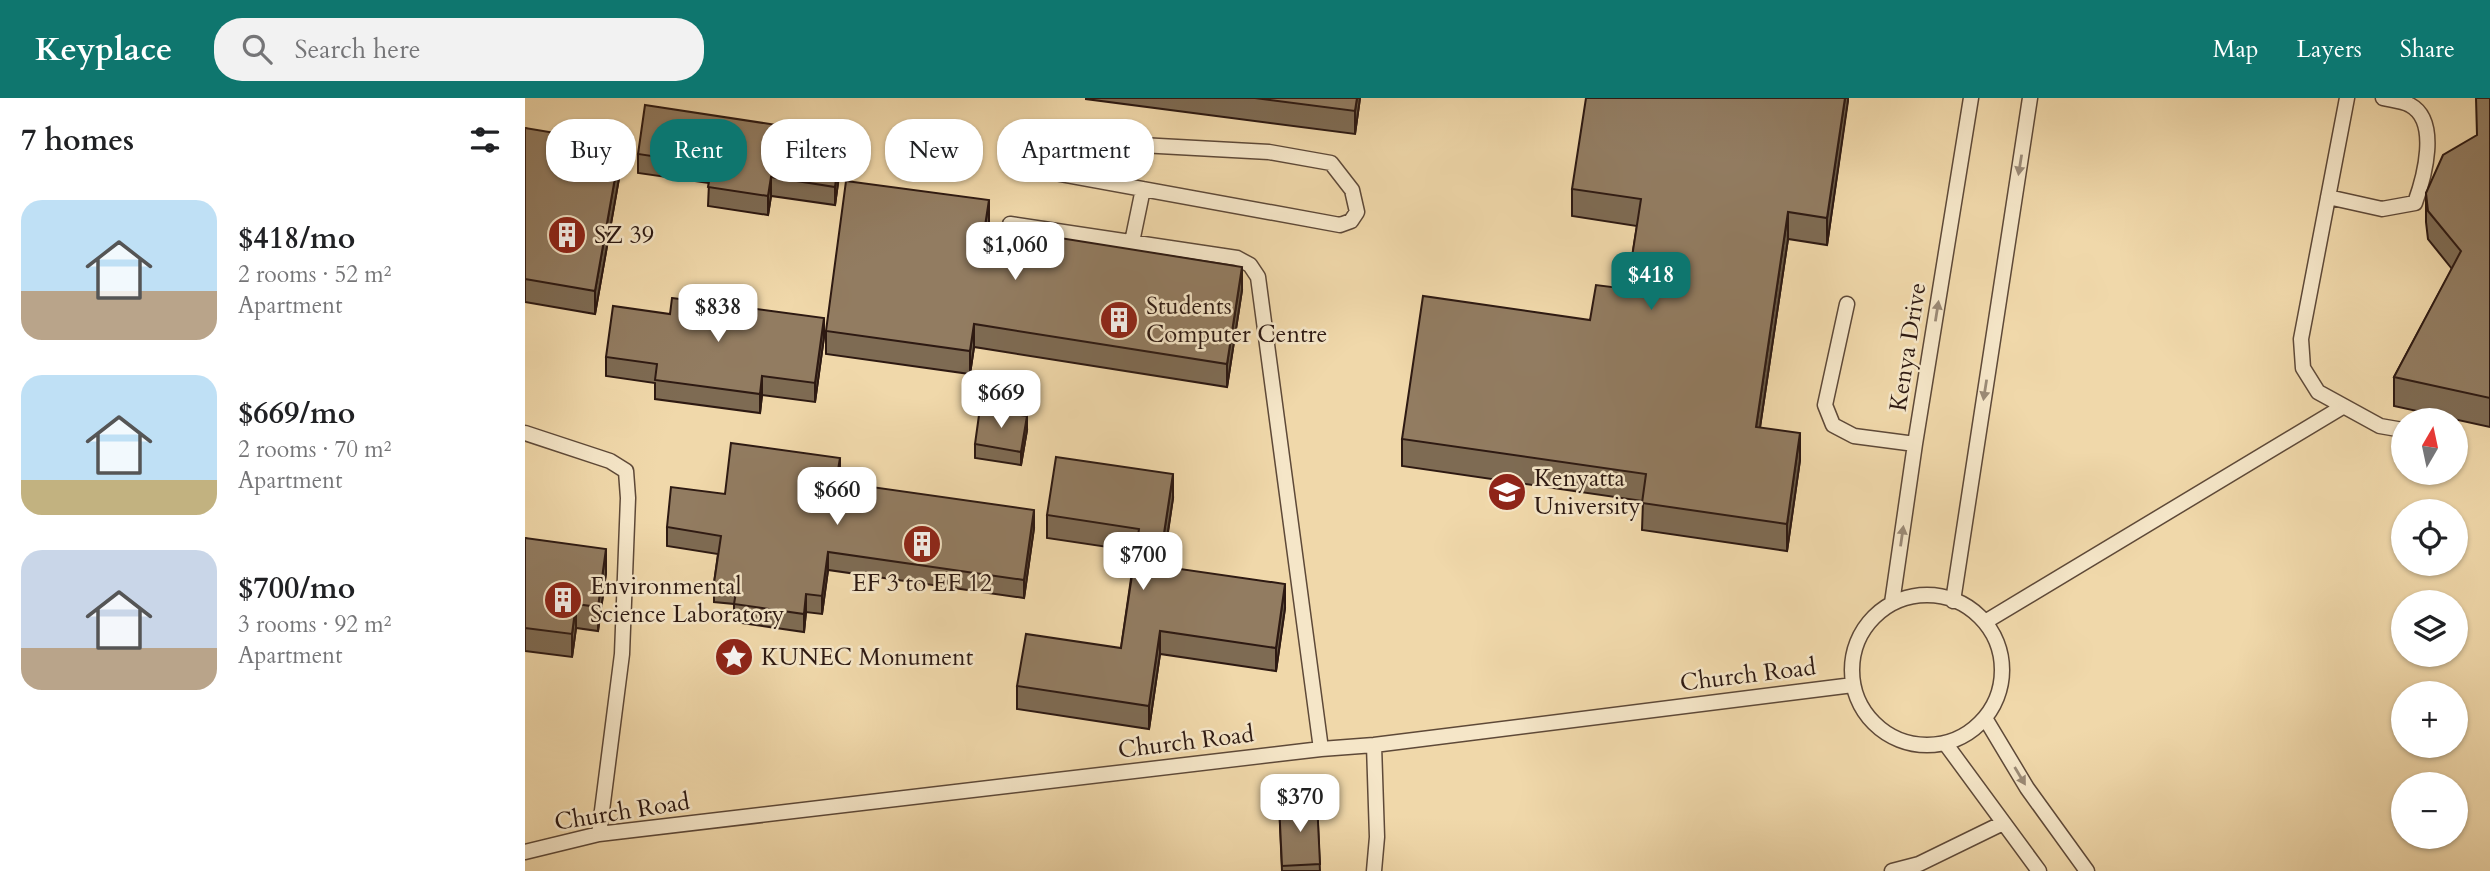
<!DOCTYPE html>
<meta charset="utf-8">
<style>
:root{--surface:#fff;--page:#f2f2f2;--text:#202124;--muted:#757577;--accent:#0f766e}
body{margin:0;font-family:Cardo,serif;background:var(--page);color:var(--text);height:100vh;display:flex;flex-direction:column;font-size:26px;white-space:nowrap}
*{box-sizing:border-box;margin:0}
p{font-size:23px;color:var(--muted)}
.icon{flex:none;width:38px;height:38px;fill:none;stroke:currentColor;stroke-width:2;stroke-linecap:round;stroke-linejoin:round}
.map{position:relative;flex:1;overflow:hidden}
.details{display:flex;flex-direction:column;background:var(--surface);width:525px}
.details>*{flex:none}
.top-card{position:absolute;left:21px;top:21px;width:665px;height:63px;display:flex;gap:14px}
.needle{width:46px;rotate:9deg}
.buttons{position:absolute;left:1866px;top:310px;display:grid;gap:14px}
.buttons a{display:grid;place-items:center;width:77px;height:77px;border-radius:50%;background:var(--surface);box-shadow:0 2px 5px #0004;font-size:35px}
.price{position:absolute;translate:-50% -60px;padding:0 16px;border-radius:14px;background:#fff;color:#222;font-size:23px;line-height:46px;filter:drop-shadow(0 2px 4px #0008)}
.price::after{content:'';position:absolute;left:50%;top:42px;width:21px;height:16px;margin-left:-10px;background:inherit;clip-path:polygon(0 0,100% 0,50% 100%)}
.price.current{background:var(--accent);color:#fff}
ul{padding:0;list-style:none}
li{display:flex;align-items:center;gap:21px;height:175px;padding:0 21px}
li span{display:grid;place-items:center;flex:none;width:196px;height:140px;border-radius:21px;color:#555}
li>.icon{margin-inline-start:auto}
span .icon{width:84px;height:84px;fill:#fffc;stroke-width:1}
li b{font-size:30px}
h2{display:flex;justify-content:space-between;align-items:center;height:84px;padding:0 21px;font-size:30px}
.tag{padding:0 24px;border-radius:28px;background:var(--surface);box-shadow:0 2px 5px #0004;font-size:24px;line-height:63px}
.tag.current{background:var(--accent);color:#fff}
header{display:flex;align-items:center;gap:42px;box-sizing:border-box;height:98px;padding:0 35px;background:var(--accent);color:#fff}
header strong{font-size:33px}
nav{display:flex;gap:38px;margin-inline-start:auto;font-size:24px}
.search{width:490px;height:63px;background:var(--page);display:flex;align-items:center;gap:18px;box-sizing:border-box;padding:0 24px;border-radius:28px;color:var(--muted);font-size:26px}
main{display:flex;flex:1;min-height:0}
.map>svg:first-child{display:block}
</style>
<header>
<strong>Keyplace</strong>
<div class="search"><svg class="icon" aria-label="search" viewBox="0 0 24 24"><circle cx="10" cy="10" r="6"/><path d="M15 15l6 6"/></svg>Search here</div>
<nav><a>Map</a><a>Layers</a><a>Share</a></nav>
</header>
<main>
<section class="details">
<h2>7 homes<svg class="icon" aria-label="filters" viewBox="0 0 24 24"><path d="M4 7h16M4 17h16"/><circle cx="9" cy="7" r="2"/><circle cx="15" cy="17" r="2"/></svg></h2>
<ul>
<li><span style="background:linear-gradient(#bfe0f5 65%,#b9a48a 0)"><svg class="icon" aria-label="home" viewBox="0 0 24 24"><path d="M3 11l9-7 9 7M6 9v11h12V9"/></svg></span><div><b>$418/mo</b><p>2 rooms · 52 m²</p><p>Apartment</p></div></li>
<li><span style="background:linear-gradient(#bfe0f5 75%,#c2b280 0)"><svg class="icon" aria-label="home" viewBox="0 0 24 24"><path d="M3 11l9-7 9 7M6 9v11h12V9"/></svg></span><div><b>$669/mo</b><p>2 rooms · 70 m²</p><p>Apartment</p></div></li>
<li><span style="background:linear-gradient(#c9d6e8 70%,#b9a48a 0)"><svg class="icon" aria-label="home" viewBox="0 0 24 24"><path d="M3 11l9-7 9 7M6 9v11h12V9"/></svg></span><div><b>$700/mo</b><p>3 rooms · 92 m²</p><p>Apartment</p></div></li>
</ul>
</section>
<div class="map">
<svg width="1965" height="773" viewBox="0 0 1965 773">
<rect width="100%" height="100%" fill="#f0d8aa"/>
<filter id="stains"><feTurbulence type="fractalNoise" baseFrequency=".00286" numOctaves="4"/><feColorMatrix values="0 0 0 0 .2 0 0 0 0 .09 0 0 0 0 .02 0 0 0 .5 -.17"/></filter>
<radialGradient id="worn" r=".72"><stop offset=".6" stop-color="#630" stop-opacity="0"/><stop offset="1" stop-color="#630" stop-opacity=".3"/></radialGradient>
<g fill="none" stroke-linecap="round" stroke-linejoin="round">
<defs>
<path id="lane" d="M 1822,0 L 1776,241 L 1778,270 L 1793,294 L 1855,328 L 1878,332
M 486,67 C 595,87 705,107 815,127 L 826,123 L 832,114 L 827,92 L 806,65 L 744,54 L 579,45 L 555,51 L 551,79
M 1803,99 L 1857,111 L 1890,105 C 1899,80 1915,23 1885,7 C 1878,3 1866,2 1858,0
M 485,126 L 712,160 L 725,167 L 733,179 L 796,651
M 607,144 L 618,91
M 1322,206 L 1300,307 L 1308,327 L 1329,338 L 1390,346
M 0,335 L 85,363 L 101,373 L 103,400 L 97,556 L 74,736
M1327 572a75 75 0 1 1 150 0a75 75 0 1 1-150 0Z
M 1428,503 L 1505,0
M 1367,505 L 1390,346 L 1446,0
M 1460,524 L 1819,308
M 1460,620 L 1502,690 L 1562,773
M 1420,645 L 1514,773
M 849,647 L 852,739 L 849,773
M 0,754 L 74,736 L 796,651 L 849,647 L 1328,587
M 1367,773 L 1394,766 L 1478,725"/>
</defs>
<!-- lane casing -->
<use href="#lane" stroke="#5e4938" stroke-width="17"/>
<!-- lane -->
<use href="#lane" stroke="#f5e6c8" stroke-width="14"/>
</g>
<!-- wall -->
<path fill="#7e6b53" stroke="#2d1912" stroke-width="2" d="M 561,0 L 835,0 L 830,36 L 561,1 Z
M 1323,0 L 1302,147 L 1263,141 L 1235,329 L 1275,362 L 1262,453 L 1117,432 L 1118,403 L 877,368 L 877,341 L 1065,222 L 1102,191 L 1112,128 L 1047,118 L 1047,91 Z
M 1965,0 L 1965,329 L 1869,308 L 1869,279 L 1927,171 L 1903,141 L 1901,124 L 1901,95 L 1952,37 Z
M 0,30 L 96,69 L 70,216 L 0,204 Z
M 113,56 L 317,56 L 310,107 L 246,98 L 243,117 L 183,108 L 184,85 L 113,75 Z
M 464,126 L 464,129 L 717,192 L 702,289 L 449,249 L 445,276 L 301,256 L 301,233 Z
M 299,239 L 290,304 L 237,297 L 235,315 L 130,301 L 130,285 L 81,278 L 81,259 Z
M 502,332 L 496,367 L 450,360 L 450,346 Z
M 315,378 L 314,385 L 509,430 L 499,500 L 303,472 L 297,516 L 281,514 L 279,534 L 209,524 L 209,506 L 189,504 L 189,485 L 193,456 L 142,448 L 142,429 L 200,396 Z
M 648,400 L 638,468 L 760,510 L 751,573 L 635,556 L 624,631 L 492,611 L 492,588 L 596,550 L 610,453 L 522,440 L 522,417 Z
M 0,440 L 81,475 L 73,533 L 51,530 L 47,559 L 0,553 Z
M 792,703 L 795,773 L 757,773 L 754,705 Z"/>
<!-- shaded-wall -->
<path fill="#665744" stroke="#2d1912" stroke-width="2" d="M 832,0 L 835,0 L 830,36 L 830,13 Z
M 1320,0 L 1323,0 L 1323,3 L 1302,147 L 1302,120 Z
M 317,37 L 317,56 L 310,107 L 310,89 Z
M 96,46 L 96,69 L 70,216 L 70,193 Z
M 246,79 L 246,98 L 243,117 L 243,98 Z
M 464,102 L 464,126 L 460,152 L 460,128 Z
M 1263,114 L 1263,141 L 1231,356 L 1231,329 Z
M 717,169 L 717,192 L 702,289 L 702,266 Z
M 299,220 L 299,239 L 290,304 L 290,285 Z
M 449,226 L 449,249 L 445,276 L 445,253 Z
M 237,278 L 237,297 L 235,315 L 235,296 Z
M 502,318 L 502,332 L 496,367 L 496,354 Z
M 1275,335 L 1275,362 L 1262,453 L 1262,426 Z
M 315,360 L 315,378 L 311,403 L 311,384 Z
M 648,376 L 648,400 L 634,491 L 634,468 Z
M 509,412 L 509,430 L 499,500 L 499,482 Z
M 81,451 L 81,475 L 73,533 L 73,509 Z
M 303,454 L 303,472 L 297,516 L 297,498 Z
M 760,486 L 760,510 L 751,573 L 751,550 Z
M 281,496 L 281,514 L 279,534 L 279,516 Z
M 51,506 L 51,530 L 47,559 L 47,536 Z
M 635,533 L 635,556 L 624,631 L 624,608 Z"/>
<!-- building -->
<path fill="#927c61" stroke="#2d1912" stroke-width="2" d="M 730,0 L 832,0 L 830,13 Z
M 1061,0 L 1320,0 L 1302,120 L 1263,114 L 1231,329 L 1275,335 L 1262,426 L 1117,405 L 1121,376 L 877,341 L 898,198 L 1065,222 L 1071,187 L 1102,191 L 1116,101 L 1047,91 Z
M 1951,0 L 1965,0 L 1965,300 L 1869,279 L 1936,153 L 1903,113 L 1901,95 L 1918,57 L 1952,37 Z
M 120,7 L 317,37 L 310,89 L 246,79 L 243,98 L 183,89 L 187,67 L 113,56 Z
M 0,30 L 96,46 L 70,193 L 0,181 Z
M 321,83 L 464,102 L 460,128 L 717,169 L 702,266 L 449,226 L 445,253 L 301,233 Z
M 147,200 L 299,220 L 290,285 L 237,278 L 235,296 L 130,282 L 132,266 L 81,259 L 88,208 L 145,216 Z
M 455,310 L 502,318 L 496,354 L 450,346 Z
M 206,345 L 315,360 L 311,384 L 509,412 L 499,482 L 303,454 L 297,498 L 281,496 L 279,516 L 209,506 L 212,488 L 189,485 L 196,438 L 142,429 L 146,389 L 200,396 Z
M 531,359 L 648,376 L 634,468 L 760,486 L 751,550 L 635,533 L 624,608 L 492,588 L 501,536 L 596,550 L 614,431 L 522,417 Z
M 0,440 L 81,451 L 73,509 L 51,506 L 47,536 L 0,530 Z
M 792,703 L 795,766 L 757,768 L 754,705 Z"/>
<!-- one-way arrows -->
<defs><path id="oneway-solid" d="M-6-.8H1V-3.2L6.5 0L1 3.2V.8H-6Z" transform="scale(1.75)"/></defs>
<g fill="#9b8a76">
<use href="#oneway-solid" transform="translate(1495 67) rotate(99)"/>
<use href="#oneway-solid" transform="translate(1412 213) rotate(-81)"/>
<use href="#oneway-solid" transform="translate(1460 292) rotate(99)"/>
<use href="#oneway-solid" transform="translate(1377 438) rotate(-82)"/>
<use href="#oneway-solid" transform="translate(1495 678) rotate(59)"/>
</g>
<!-- icons -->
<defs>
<symbol id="building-disc" viewBox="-11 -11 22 22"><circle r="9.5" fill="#8f2418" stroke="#f5e6c8"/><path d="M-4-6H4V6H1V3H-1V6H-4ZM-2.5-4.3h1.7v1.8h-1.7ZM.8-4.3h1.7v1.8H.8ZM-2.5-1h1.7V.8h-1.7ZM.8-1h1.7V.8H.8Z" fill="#fff"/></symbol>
<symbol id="university-disc" viewBox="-11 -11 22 22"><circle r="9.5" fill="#8f2418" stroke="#f5e6c8"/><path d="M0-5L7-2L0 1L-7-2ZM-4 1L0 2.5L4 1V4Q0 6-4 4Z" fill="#fff"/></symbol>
<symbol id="sight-disc" viewBox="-11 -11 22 22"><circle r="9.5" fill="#8f2418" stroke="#f5e6c8"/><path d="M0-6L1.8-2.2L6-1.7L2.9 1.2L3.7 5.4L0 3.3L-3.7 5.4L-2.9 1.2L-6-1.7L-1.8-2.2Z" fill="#fff"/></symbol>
</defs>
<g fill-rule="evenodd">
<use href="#building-disc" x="20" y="115" width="44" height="44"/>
<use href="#building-disc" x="572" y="200" width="44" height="44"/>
<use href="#university-disc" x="960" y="372" width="44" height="44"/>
<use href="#building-disc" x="375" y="424" width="44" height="44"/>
<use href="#building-disc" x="16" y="480" width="44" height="44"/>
<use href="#sight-disc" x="187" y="537" width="44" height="44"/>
</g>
<g text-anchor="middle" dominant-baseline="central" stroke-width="5" stroke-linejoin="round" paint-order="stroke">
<!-- poi labels -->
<g font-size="24" fill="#2d1912" stroke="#f5e6c8" text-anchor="start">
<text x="69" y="137">SZ 39</text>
<text x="621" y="208">Students<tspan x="621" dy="28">Computer Centre</tspan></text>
<text x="1009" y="380">Kenyatta<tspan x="1009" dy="28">University</tspan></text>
<text x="397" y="485" text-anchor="middle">EF 3 to EF 12</text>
<text x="65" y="488">Environmental<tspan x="65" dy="28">Science Laboratory</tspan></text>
<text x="236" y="559">KUNEC Monument</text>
</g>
<!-- street labels -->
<g font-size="24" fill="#2d1912" stroke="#f5e6c8">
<text transform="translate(1383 249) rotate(-81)">Kenya Drive</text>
<text transform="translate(1223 577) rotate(-7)">Church Road</text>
<text transform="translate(661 644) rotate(-7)">Church Road</text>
<text transform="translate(97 714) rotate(-9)">Church Road</text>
</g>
</g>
<rect width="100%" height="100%" filter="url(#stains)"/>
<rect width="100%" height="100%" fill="url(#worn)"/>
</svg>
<div class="buttons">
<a><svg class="needle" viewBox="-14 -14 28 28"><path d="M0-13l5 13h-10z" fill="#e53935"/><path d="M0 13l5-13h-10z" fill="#757577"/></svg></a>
<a><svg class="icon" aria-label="locate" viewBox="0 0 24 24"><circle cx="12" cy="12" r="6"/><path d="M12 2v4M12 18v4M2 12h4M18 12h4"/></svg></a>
<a><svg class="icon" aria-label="layers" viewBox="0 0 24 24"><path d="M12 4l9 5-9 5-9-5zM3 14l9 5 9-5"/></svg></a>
<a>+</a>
<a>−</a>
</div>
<b class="price" style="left:490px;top:184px">$1,060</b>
<b class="price current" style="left:1126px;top:214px">$418</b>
<b class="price" style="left:193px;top:246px">$838</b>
<b class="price" style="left:476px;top:332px">$669</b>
<b class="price" style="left:312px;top:429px">$660</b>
<b class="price" style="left:618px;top:494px">$700</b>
<b class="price" style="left:775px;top:736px">$370</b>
<div class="top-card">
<a class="tag">Buy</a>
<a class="tag current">Rent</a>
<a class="tag">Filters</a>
<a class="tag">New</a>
<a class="tag">Apartment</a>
</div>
</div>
</main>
